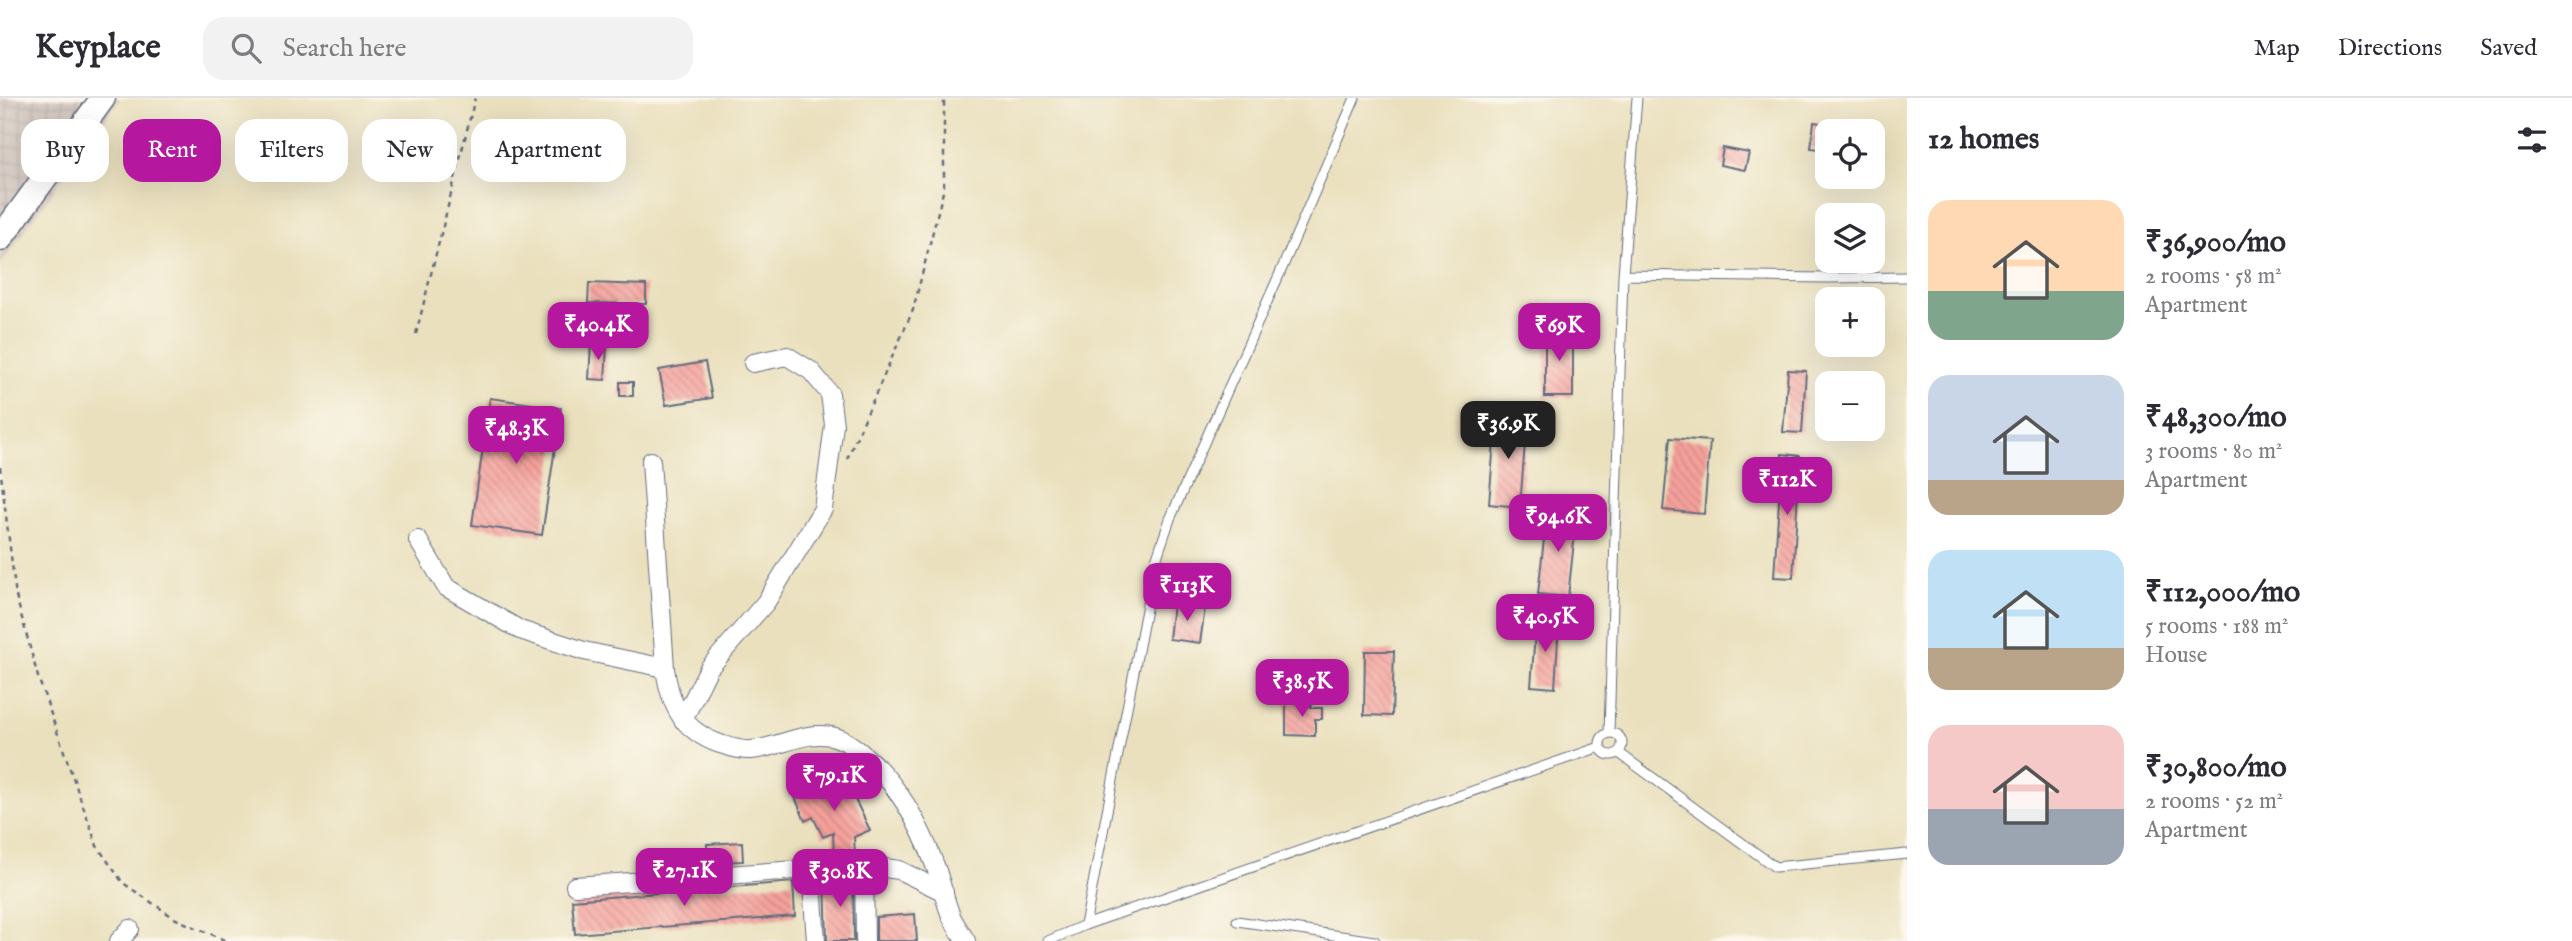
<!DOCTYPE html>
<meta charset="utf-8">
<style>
:root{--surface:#fff;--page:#f2f2f3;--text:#2b2b33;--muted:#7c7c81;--line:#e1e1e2;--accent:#b5179e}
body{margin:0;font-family:"IM FELL English",serif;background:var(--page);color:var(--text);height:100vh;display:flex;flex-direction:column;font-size:26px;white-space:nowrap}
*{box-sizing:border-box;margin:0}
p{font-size:23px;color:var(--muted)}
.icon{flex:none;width:38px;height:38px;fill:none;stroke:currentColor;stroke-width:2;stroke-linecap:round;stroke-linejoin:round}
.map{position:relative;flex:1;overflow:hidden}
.side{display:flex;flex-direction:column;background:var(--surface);width:665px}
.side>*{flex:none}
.top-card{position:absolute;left:21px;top:21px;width:665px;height:63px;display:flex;gap:14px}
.buttons{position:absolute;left:1815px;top:21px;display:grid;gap:14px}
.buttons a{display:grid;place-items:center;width:70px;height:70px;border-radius:14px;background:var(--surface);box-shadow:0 7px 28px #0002;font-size:35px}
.price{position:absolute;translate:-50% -60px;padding:0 16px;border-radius:14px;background:var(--accent);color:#fff;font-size:23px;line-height:46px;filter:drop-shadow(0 2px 4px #0008)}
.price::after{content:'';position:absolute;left:50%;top:42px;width:21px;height:16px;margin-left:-10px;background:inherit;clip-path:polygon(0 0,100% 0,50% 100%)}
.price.on{background:#222;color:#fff}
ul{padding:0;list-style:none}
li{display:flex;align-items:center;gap:21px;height:175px;padding:0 21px}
li span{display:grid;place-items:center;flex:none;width:196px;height:140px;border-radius:21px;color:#555}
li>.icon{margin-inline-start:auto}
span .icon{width:84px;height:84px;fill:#fffc;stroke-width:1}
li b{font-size:30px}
h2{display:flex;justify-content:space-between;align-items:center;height:84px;padding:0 21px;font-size:30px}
.tag{padding:0 24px;border-radius:21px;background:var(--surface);box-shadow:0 7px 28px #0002;font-size:24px;line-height:63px}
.tag.on{background:var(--accent);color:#fff}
header{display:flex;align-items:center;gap:42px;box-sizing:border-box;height:98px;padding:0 35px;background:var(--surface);border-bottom:2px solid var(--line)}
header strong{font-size:33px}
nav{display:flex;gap:38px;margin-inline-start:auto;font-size:24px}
.search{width:490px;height:63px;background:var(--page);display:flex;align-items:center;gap:18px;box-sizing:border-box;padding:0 24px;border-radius:21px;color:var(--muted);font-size:26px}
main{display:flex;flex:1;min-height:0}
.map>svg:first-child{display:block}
</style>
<header>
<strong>Keyplace</strong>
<div class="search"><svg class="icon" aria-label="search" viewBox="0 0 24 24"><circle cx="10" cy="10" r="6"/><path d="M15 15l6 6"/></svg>Search here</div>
<nav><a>Map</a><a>Directions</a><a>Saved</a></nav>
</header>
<main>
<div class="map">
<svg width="1907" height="843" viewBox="0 0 1907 843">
<defs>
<pattern id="industrial-grid" width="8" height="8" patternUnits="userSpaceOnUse" patternTransform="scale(1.75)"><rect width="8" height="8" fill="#cec1ba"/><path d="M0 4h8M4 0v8" fill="none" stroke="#b0a6a2"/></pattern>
<pattern id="building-back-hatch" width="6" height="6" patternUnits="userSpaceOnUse" patternTransform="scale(1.75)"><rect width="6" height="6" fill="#f7a19b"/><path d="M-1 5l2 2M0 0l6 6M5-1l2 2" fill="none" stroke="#c78482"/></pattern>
</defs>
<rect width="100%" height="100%" fill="#fbf7ec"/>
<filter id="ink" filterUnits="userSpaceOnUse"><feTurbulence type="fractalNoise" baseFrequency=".0143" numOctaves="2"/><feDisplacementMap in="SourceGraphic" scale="14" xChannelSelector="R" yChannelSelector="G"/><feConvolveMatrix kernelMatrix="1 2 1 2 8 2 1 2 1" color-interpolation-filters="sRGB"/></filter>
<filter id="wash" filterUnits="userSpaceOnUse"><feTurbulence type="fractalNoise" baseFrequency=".00686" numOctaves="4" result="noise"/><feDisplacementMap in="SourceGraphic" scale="28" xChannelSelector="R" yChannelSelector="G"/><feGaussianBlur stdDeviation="1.57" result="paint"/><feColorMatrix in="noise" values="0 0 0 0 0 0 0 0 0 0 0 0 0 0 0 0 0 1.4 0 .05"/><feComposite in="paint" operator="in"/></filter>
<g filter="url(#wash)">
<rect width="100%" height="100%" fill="#eae0bd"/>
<!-- industrial -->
<path fill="url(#industrial-grid)" d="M 0,0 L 120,0 L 0,167 Z"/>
<g id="blocks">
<!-- building -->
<path fill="url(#building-back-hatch)" d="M 1814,24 L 1827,26 L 1827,52 L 1811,50 Z
M 1723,50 L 1749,55 L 1745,72 L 1720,67 Z
M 589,185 L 646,187 L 646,206 L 588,205 Z
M 1545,231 L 1573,231 L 1573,299 L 1545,299 Z
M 591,245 L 607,247 L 605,282 L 589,281 Z
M 705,264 L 712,300 L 666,307 L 659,272 Z
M 1788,272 L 1806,273 L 1802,335 L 1783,334 Z
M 620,284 L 633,284 L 633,298 L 620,298 Z
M 490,300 L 561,310 L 542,437 L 472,427 Z
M 1496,318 L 1527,320 L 1520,409 L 1489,406 Z
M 1670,340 L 1710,343 L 1704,416 L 1663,412 Z
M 1782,356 L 1800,358 L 1793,480 L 1774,479 Z
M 1547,413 L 1577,416 L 1568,499 L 1538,496 Z
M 1173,506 L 1205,510 L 1200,545 L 1169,541 Z
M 1536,523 L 1559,524 L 1555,590 L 1531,588 Z
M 1365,553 L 1394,553 L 1392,618 L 1364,617 Z
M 1286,604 L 1311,605 L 1311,610 L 1322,610 L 1322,621 L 1315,621 L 1315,638 L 1286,637 Z
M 842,675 L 870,732 L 854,739 L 855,756 L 834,758 L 833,735 L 823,739 L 813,719 L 805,723 L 794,697 Z
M 742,744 L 743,763 L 708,764 L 707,746 Z
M 853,779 L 854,843 L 827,843 L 825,781 Z
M 793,784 L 795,818 L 575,836 L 572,802 Z
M 915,816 L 917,843 L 876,843 L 876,819 Z"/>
</g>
</g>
<g filter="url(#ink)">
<use href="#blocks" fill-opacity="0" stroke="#636d7f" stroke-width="2"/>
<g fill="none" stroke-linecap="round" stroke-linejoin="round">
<defs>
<path id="lane" d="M 1623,177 L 1828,180 L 1907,179
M1600 646a11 11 0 1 1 22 0a11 11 0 1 1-22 0Z
M 1609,635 L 1623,177 L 1637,0
M 1619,655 L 1775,769 L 1907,756
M 1237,823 L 1375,843
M 1085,827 L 1155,465 L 1170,421 L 1280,175 L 1355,0
M 1048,843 L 1085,827 L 1600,649"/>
<path id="street" d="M 651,363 L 665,570 C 670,608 683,633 720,646 C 730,649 741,653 751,652 C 779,650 806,631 835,639 C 846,642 857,651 866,659 C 899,687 921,729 936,770 C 942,786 945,805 952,820 C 956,828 962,836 966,843
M 418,442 L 446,489 L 520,532 L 584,553 L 665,570
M 683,622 L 709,570 L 766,504 L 823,411 L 834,327 L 830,296 L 811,273 L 787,258 L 753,265
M 864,767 L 865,843
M 811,771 L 816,843
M 575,788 L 864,767 L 899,772 L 944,794
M 119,843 L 130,831"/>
<path id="secondary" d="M 0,141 L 103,0"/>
</defs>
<!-- lane casing -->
<use href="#lane" stroke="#636d7f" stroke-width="11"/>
<!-- street casing -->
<use href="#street" stroke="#636d7f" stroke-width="20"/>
<!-- secondary casing -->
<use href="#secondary" stroke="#636d7f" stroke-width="27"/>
<!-- path -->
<path stroke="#636d7f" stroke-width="2.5" stroke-dasharray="5 5" stroke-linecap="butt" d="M 416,236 L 475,0
M 847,361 L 913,212 L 944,90 L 944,0
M 0,369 L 16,498 L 38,579 L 97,748 L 123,785 L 176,821 L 227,843"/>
<!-- lane -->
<use href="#lane" stroke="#fff" stroke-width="9"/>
<!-- street -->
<use href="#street" stroke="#fff" stroke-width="18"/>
<!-- secondary -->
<use href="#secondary" stroke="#fff" stroke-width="24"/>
</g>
</g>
</svg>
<div class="buttons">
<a><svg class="icon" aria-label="locate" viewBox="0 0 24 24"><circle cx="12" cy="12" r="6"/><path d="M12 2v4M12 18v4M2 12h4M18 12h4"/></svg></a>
<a><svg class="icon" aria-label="layers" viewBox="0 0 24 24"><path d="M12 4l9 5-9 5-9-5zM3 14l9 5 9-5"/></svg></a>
<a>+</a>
<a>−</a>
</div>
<b class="price" style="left:598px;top:264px">₹40.4K</b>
<b class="price" style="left:1559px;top:265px">₹69K</b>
<b class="price on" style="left:1508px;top:363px">₹36.9K</b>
<b class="price" style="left:516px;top:368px">₹48.3K</b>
<b class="price" style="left:1787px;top:419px">₹112K</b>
<b class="price" style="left:1558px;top:456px">₹94.6K</b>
<b class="price" style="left:1187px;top:525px">₹113K</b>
<b class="price" style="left:1545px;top:556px">₹40.5K</b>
<b class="price" style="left:1302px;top:621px">₹38.5K</b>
<b class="price" style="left:834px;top:715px">₹79.1K</b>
<b class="price" style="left:684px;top:810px">₹27.1K</b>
<b class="price" style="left:840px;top:811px">₹30.8K</b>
<div class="top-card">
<a class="tag">Buy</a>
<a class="tag on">Rent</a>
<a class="tag">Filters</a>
<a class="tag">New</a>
<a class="tag">Apartment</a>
</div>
</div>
<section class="side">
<h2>12 homes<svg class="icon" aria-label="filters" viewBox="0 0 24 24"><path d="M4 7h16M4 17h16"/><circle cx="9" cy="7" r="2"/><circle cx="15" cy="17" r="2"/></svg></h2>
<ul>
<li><span style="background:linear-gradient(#ffd9b3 65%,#7fa58c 0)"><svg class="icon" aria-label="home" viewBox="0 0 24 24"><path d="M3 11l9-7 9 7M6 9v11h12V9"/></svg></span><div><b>₹36,900/mo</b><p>2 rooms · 58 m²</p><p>Apartment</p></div></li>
<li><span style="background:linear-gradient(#c9d6e8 75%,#b9a48a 0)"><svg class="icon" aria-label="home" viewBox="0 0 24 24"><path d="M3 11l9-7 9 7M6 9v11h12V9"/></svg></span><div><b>₹48,300/mo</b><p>3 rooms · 80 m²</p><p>Apartment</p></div></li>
<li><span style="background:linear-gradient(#bfe0f5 70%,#b9a48a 0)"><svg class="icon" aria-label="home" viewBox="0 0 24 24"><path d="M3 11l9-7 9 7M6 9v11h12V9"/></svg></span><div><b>₹112,000/mo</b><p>5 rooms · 188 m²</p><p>House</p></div></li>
<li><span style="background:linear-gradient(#f6c9c9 60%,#9aa5b1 0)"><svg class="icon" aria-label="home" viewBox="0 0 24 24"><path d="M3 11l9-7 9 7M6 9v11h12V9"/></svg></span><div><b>₹30,800/mo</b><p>2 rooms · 52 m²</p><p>Apartment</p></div></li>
</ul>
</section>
</main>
